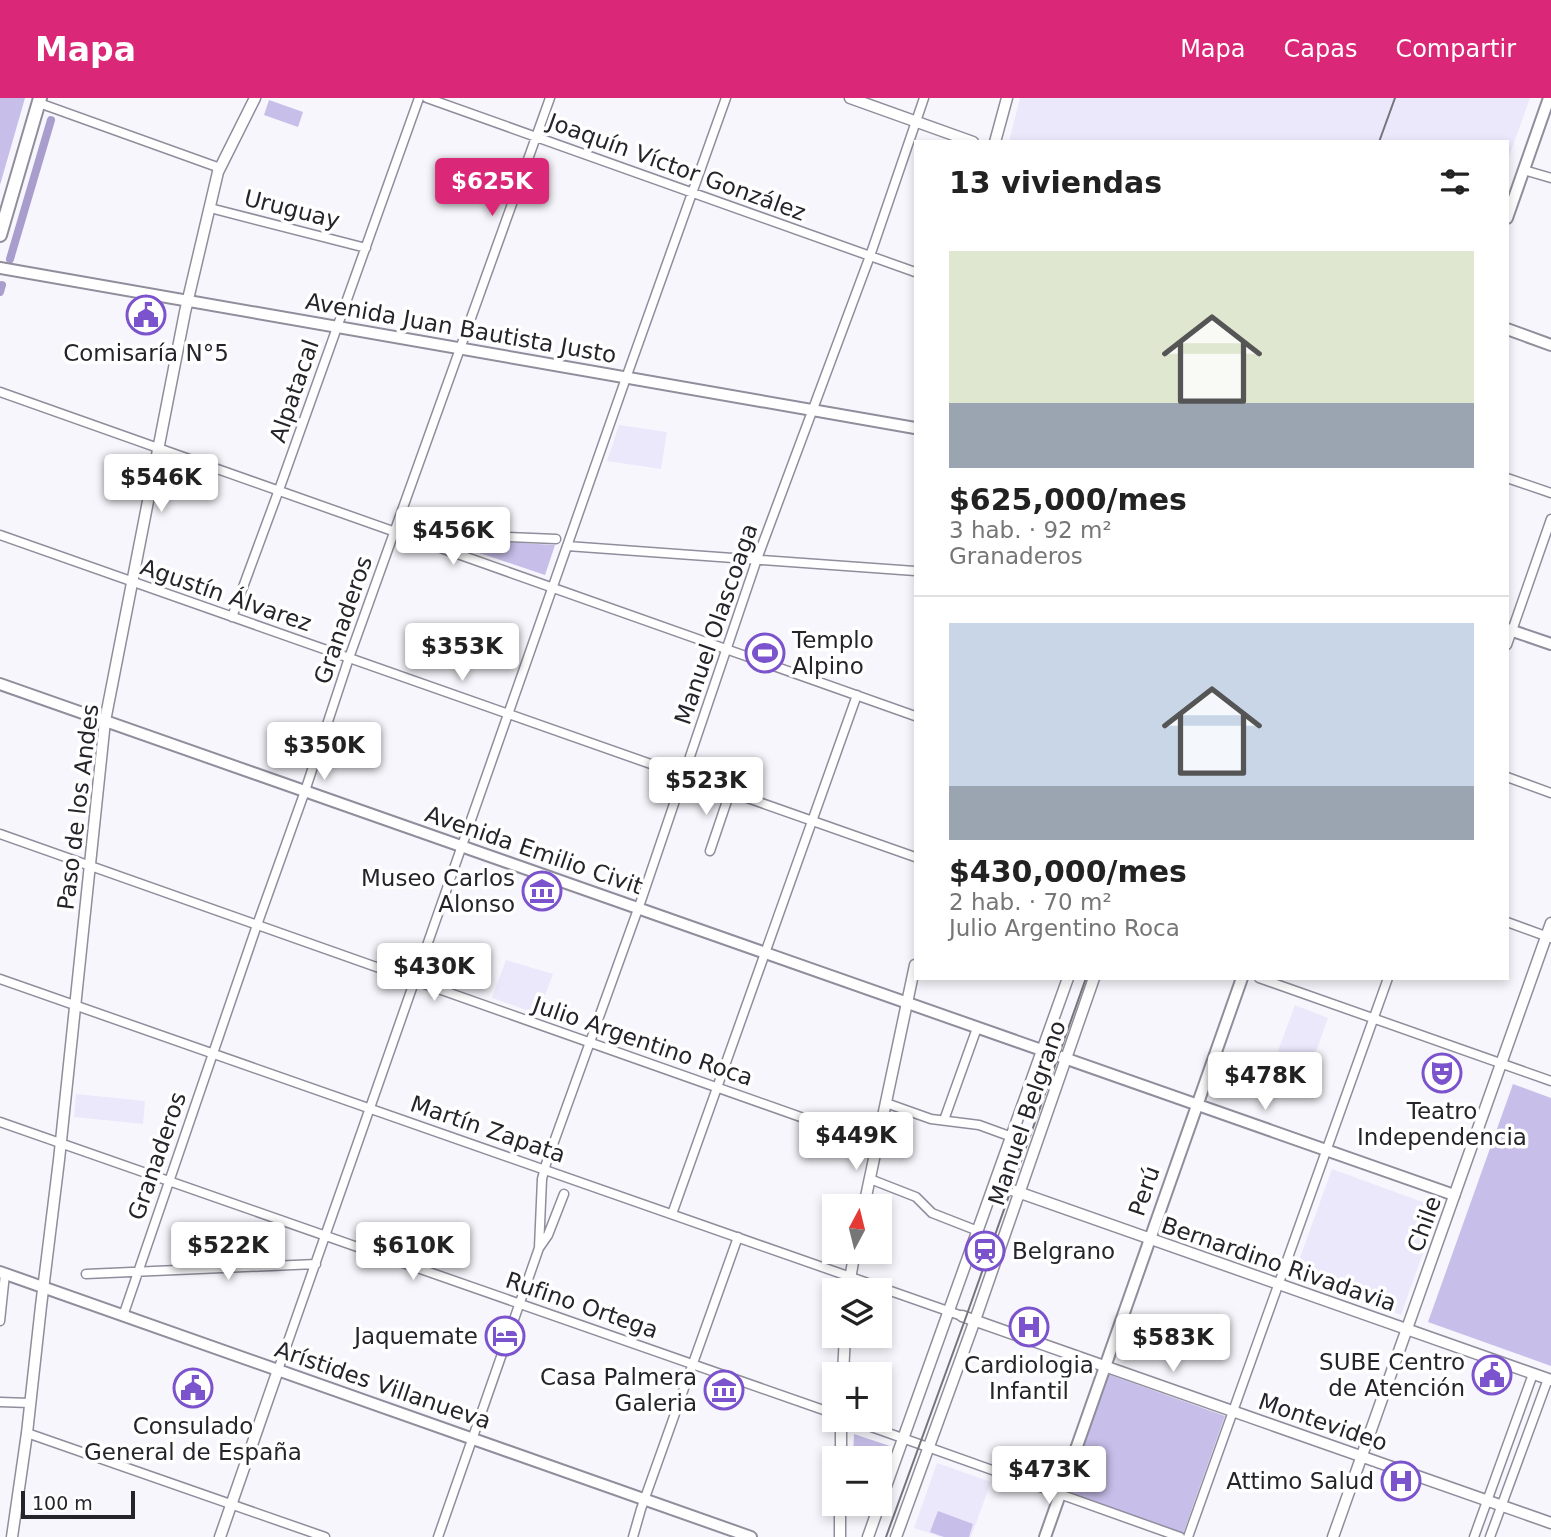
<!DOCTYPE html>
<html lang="es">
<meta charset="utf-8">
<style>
:root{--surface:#fff;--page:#f2f2f2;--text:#222;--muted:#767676;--line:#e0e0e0;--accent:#db2777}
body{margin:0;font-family:"DejaVu Sans",sans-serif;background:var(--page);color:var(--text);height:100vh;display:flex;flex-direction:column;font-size:26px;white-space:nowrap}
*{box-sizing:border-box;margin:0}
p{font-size:23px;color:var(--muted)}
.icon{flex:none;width:38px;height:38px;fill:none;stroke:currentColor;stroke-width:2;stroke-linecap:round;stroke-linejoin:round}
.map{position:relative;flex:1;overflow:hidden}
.details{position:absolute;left:914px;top:42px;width:595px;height:840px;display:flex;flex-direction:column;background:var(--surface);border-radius:0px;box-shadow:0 4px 10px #0003}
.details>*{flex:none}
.needle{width:46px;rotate:7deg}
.tools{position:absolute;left:822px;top:1096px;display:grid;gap:14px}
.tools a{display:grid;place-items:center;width:70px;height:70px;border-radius:0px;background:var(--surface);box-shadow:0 4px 10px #0003;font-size:35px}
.scale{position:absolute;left:21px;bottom:18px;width:114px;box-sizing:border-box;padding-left:7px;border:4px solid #25242a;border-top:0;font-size:19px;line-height:24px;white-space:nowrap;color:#25242a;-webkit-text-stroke:5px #fff;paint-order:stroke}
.price{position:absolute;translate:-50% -60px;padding:0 16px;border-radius:7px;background:#fff;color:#222;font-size:23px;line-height:46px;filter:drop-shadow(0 2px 4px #0008)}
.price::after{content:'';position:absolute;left:50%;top:42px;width:21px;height:16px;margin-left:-10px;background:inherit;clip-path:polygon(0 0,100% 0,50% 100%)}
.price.selected{background:var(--accent);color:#fff}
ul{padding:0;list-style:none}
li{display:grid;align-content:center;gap:14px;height:371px;padding:0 35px}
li+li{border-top:2px solid var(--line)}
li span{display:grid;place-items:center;height:217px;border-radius:0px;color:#555}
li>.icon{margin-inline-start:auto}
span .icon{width:126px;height:126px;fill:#fffc;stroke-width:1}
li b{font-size:30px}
h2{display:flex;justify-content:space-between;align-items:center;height:84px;padding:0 35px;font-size:30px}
header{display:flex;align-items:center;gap:42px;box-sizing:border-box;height:98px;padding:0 35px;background:var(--accent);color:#fff}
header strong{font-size:33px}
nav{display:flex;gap:38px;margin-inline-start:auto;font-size:24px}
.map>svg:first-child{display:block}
</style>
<header>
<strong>Mapa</strong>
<nav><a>Mapa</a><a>Capas</a><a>Compartir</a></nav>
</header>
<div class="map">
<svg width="1551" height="1439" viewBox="0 0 1551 1439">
<rect width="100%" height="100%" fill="#f7f6fc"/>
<!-- built -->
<path fill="#ece8fc" d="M 1020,0 L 1530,0 L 1507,64 L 1507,44 L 1009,44 Z
M 619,327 L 667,334 L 661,371 L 607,363 Z
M 506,862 L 553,876 L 538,916 L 492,900 Z
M 1295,907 L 1328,920 L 1312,965 L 1278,953 Z
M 76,996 L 145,1003 L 143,1026 L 74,1019 Z
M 1332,1071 L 1439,1110 L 1401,1217 L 1293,1179 Z
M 937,1365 L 991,1384 L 971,1439 L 941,1439 L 914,1430 Z"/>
<!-- green -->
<path fill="#c7bee9" d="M 0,0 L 25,0 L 0,87 Z
M 269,2 L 303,14 L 298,29 L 264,17 Z
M 435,440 L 555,447 L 545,477 Z
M 1513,986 L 1551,1000 L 1551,1268 L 1428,1224 Z
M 1105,1275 L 1225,1318 L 1183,1436 L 1063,1393 Z
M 854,1336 L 890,1348 L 880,1375 L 880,1360 L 853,1360 Z
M 938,1413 L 973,1426 L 969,1439 L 944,1439 L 930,1434 Z"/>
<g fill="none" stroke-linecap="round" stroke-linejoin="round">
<!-- canal -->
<path stroke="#a99dce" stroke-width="8" d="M 10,161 L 51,22
M 0,194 L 2,187"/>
<defs>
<path id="minor" d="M 427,0 L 915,174
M 39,5 L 220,70
M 1524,72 L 1551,80
M 210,110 L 366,150
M 0,294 L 915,618
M 1507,380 L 1551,395
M 0,437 L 915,759
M 413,439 L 431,436 L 556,441
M 567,448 L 915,473
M 232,519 L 280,389 L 419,0
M 1507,547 L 1551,421
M 1507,679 L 1551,695
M 0,736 L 877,1046
M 710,753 L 730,694
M 1507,824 L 1551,840
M 1259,880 L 1551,983
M 0,881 L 962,1218
M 886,1005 L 931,1021 L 979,1027 L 1012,1039
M 944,1022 L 977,930
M 0,1024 L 835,1316
M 870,1081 L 916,1099 L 932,1115 L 978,1133
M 672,1116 L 857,597
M 539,1150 L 548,1137 L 564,1096
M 86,1176 L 316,1166
M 123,1218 L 257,827 L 305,693 L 349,560 L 550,0
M 0,1223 L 5,1176
M 278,1272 L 626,280 L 726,0
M 0,1304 L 30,1305
M 849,1321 L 1180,1439
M 27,1335 L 325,1439
M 438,1439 L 539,1150 L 542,1081 L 546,1066 L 642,800 L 757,461 L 870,158 L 924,0
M 633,1439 L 641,1411 L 738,1139
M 1188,1439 L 1388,880
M 1474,1439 L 1533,1276
M 1490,1439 L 1548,1281"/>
<path id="tertiary" d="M 850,0 L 973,44
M 995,44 L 1007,0
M 995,1086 L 1551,1282
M 864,1108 L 915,867
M 848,1192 L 855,1153
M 962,1218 L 1551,1425
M 843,1276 L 845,1237
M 841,1360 L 841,1321
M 880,1405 L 1068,880
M 12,1439 L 27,1335 L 41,1208 L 59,1062 L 105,623 L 185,214 L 218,74 L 255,0
M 220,1439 L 278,1272
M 840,1439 L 840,1405
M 868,1439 L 880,1405
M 896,1439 L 975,1222 L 1094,880
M 1333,1439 L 1551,825"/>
<path id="secondary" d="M 1507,120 L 1549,0
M 0,170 L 915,330
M 1507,231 L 1551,247
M 1507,531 L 1551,546
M 0,586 L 1454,1097
M 0,1174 L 751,1439
M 1045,1439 L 1242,880"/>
<path id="primary" d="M 0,137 L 40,0"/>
</defs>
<!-- minor casing -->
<use href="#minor" stroke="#908d9c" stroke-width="11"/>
<!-- tertiary casing -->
<use href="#tertiary" stroke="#908d9c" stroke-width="13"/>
<!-- secondary casing -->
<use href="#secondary" stroke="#908d9c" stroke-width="14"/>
<!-- primary casing -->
<use href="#primary" stroke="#908d9c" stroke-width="16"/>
<!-- minor -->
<use href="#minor" stroke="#fff" stroke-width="8"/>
<!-- tertiary -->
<use href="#tertiary" stroke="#fff" stroke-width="10"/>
<!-- secondary -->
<use href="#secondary" stroke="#fff" stroke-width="10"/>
<!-- primary -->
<use href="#primary" stroke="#fff" stroke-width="12"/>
<!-- tram -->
<path stroke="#75747a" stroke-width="2" d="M 1379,44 L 1395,0
M 886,1439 L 966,1219 L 1086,880"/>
</g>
<!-- icons -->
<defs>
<symbol id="civic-ring" viewBox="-11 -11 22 22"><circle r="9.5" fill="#fff" stroke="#7b53cc" stroke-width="1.5"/><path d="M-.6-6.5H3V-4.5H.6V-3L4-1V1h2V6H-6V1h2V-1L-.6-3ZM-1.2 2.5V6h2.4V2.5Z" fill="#7b53cc"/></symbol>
<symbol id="stadium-ring" viewBox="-11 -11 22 22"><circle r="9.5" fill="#fff" stroke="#7b53cc" stroke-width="1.5"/><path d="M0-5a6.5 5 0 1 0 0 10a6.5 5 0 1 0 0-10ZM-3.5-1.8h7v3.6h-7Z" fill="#7b53cc"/></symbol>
<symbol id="museum-ring" viewBox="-11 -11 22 22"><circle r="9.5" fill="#fff" stroke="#7b53cc" stroke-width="1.5"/><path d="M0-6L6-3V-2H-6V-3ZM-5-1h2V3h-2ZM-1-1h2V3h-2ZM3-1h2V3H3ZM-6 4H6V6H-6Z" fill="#7b53cc"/></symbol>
<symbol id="theatre-ring" viewBox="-11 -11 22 22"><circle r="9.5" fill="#fff" stroke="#7b53cc" stroke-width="1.5"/><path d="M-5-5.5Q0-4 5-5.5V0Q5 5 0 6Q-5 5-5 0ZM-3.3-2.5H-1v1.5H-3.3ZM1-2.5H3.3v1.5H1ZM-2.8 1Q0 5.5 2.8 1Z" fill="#7b53cc"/></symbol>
<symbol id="station-ring" viewBox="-11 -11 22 22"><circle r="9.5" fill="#fff" stroke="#7b53cc" stroke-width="1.5"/><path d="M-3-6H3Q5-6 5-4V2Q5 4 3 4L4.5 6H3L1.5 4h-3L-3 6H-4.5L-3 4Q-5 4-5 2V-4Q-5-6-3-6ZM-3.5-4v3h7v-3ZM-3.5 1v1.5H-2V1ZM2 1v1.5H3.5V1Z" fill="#7b53cc"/></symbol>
<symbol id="hospital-ring" viewBox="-11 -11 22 22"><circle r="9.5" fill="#fff" stroke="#7b53cc" stroke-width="1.5"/><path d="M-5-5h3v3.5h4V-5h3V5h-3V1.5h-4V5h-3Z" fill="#7b53cc"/></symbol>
<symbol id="hotel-ring" viewBox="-11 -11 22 22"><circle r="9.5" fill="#fff" stroke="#7b53cc" stroke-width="1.5"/><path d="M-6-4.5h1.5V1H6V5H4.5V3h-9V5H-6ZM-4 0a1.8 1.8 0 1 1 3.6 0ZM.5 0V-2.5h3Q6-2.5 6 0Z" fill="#7b53cc"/></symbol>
</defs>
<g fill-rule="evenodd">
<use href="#civic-ring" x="124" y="195" width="44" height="44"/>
<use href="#stadium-ring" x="743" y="533" width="44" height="44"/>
<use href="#museum-ring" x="520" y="771" width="44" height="44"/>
<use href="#theatre-ring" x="1420" y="953" width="44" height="44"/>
<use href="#station-ring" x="963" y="1131" width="44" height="44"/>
<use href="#hospital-ring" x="1007" y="1207" width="44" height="44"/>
<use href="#hotel-ring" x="483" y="1216" width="44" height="44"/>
<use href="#civic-ring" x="1470" y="1255" width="44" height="44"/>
<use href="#civic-ring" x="171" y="1268" width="44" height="44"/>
<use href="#museum-ring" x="702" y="1270" width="44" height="44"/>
<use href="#hospital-ring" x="1379" y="1361" width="44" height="44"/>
</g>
<g text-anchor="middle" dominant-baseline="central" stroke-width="7" stroke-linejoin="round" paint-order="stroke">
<!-- street labels -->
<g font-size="23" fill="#25242a" stroke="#fff">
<text transform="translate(677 69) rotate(20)">Joaquín Víctor González</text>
<text transform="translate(292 111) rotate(14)">Uruguay</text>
<text transform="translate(461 230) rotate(10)">Avenida Juan Bautista Justo</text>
<text transform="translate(294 293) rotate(-71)">Alpatacal</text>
<text transform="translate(226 497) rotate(19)">Agustín Álvarez</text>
<text transform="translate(343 522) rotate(-71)">Granaderos</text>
<text transform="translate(716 526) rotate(-71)">Manuel Olascoaga</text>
<text transform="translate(78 709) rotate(-83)">Paso de los Andes</text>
<text transform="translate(534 752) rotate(19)">Avenida Emilio Civit</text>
<text transform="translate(643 943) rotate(19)">Julio Argentino Roca</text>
<text transform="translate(1027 1015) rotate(-71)">Manuel Belgrano</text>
<text transform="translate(488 1031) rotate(19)">Martín Zapata</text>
<text transform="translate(157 1058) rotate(-71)">Granaderos</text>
<text transform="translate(1144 1093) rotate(-71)">Perú</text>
<text transform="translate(1424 1126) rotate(-70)">Chile</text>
<text transform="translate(1279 1166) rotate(19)">Bernardino Rivadavia</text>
<text transform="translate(582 1207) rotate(19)">Rufino Ortega</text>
<text transform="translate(383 1287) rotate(19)">Arístides Villanueva</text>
<text transform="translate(1323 1324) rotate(19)">Montevideo</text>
</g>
<!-- poi labels -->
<g font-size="23" fill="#25242a" stroke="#fff" text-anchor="end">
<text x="146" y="255" text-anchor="middle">Comisaría N°5</text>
<text x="792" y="542" text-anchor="start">Templo<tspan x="792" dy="26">Alpino</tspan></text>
<text x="515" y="780">Museo Carlos<tspan x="515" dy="26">Alonso</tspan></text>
<text x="1442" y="1013" text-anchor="middle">Teatro<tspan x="1442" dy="26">Independencia</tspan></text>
<text x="1012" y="1153" text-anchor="start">Belgrano</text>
<text x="478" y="1238">Jaquemate</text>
<text x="1465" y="1264">SUBE Centro<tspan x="1465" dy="26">de Atención</tspan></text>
<text x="1029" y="1267" text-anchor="middle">Cardiologia<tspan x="1029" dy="26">Infantil</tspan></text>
<text x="697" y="1279">Casa Palmera<tspan x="697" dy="26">Galeria</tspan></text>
<text x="193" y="1328" text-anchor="middle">Consulado<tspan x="193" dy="26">General de España</tspan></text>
<text x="1374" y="1383">Attimo Salud</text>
</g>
</g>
</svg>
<div class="tools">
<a><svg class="needle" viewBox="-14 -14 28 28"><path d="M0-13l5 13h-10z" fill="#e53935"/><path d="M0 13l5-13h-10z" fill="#767676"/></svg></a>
<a><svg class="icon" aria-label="layers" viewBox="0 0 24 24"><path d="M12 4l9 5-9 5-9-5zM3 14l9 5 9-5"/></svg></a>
<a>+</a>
<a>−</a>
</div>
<div class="scale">100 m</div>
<b class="price selected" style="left:492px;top:120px">$625K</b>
<b class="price" style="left:161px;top:416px">$546K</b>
<b class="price" style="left:453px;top:469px">$456K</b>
<b class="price" style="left:462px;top:585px">$353K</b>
<b class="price" style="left:324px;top:684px">$350K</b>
<b class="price" style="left:706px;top:719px">$523K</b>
<b class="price" style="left:434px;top:905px">$430K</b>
<b class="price" style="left:1265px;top:1014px">$478K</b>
<b class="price" style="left:856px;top:1074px">$449K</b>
<b class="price" style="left:228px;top:1184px">$522K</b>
<b class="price" style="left:413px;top:1184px">$610K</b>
<b class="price" style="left:1173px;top:1276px">$583K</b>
<b class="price" style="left:1049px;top:1408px">$473K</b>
<section class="details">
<h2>13 viviendas<svg class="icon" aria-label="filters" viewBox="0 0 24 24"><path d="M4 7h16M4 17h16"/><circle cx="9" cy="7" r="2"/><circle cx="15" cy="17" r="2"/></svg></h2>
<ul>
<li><span style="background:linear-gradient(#dfe7d0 70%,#9aa5b1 0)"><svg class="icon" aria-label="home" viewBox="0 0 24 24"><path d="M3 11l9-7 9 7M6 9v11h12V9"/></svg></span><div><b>$625,000/mes</b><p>3 hab. · 92 m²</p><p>Granaderos</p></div></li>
<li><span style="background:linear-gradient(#c9d6e8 75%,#9aa5b1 0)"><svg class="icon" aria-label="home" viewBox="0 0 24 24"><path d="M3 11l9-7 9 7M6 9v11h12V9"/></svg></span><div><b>$430,000/mes</b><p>2 hab. · 70 m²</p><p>Julio Argentino Roca</p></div></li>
</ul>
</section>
</div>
